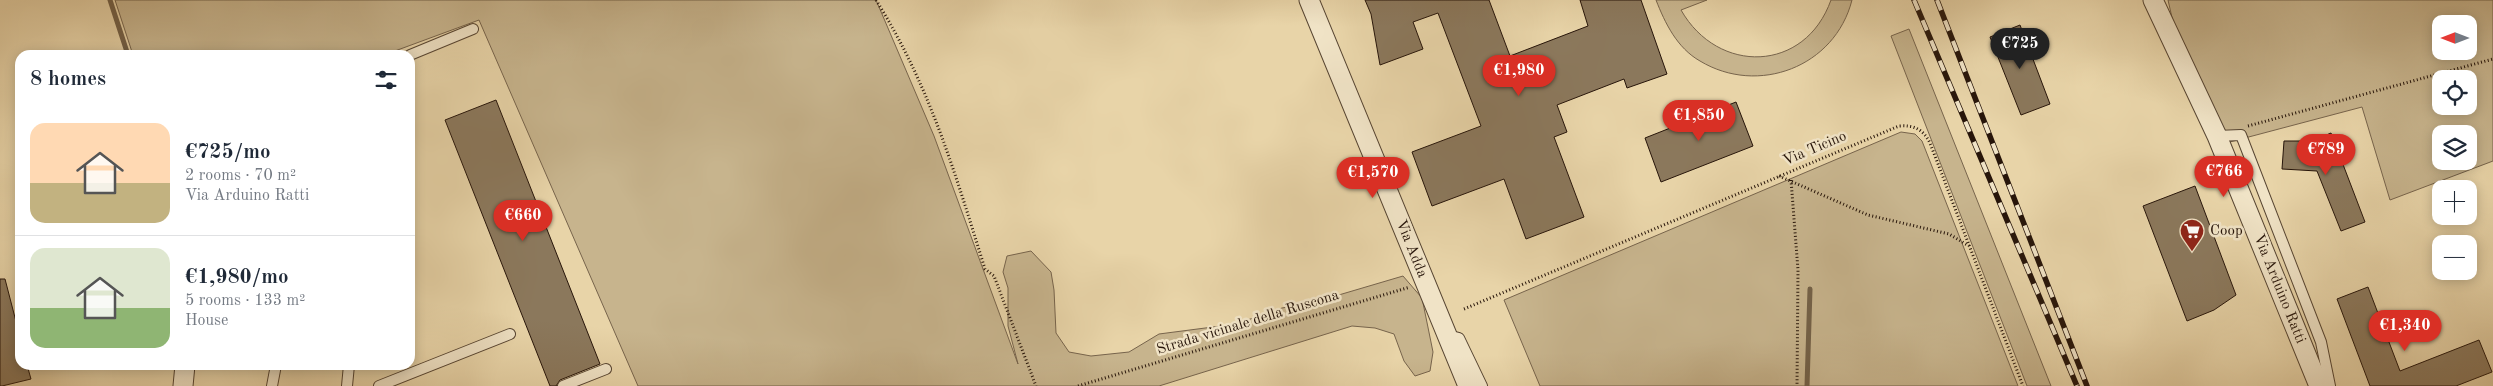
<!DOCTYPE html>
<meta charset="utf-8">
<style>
:root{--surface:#fff;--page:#f6f6f7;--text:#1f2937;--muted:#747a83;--line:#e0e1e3;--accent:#d93025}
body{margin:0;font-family:"Old Standard TT",serif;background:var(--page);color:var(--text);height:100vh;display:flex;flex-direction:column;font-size:19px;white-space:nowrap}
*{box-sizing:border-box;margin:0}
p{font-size:16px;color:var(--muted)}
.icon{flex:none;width:28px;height:28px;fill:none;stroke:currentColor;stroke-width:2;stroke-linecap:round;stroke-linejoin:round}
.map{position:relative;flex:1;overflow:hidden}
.details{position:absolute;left:15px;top:50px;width:400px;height:320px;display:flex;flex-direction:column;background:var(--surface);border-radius:15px;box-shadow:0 2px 12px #0003}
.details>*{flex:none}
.needle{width:32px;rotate:270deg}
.fabs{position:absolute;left:2432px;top:15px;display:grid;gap:10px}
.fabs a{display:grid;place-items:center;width:45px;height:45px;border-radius:10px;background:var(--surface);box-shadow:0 2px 12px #0003;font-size:25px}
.price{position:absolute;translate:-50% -42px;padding:0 11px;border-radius:18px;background:var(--accent);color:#fff;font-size:16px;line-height:32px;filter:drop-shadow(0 1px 2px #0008)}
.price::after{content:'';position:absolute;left:50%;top:30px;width:15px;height:11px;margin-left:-8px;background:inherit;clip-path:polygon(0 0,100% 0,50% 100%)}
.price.active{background:#222;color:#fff}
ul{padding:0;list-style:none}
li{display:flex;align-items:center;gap:15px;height:125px;padding:0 15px}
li+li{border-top:1px solid var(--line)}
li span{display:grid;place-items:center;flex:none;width:140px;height:100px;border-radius:15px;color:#555}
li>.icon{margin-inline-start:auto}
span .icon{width:60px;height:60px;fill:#fffc;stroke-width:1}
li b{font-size:21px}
h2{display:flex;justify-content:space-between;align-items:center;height:60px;padding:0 15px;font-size:21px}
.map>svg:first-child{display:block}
</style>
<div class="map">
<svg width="2493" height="386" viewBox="0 0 2493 386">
<rect width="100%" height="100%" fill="#e8d4a8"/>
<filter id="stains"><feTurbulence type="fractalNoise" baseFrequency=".004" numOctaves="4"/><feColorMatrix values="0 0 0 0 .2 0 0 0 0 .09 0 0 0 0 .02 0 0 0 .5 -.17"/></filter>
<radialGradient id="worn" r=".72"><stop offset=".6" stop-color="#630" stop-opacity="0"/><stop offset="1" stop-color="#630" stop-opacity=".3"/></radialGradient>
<!-- green -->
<path fill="#c7b48d" stroke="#77644c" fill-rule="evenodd" d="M 115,0 L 876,0 L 934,136 L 1018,364 L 1008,326 L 1008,288 L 1003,272 L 1007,256 L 1031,251 L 1051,272 L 1054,290 L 1056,333 L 1069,352 L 1091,356 L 1129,352 L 1159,334 L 1236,324 L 1282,308 L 1315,302 L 1403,276 L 1422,298 L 1433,352 L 1430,371 L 1415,376 L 1404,361 L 1394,334 L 1375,328 L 1352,326 L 1159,386 L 638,386 L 479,20 L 384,55 L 133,55 Z
M 1656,0 L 1707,0 L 1681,10 C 1718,75 1805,73 1831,0 L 1852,0 C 1835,67 1758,96 1700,61 C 1677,48 1665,23 1656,0 Z
M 2168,0 L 2493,0 L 2493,161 L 2390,200 L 2362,107 L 2226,143 L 2173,22 ZM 2441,24 L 2469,24 L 2469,51 L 2441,51 ZM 2441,79 L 2469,79 L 2469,106 L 2441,106 ZM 2441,134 L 2469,134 L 2469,161 L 2441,161 Z
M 1909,29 L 2051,386 L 2027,386 L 1891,36 Z
M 1901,132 L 1915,134 L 1922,141 L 2018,386 L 1540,386 L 1504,300 Z"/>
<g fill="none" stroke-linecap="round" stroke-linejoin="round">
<!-- stream -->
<path stroke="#736148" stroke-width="5" d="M 110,0 L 128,55
M 1807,386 L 1810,289"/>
</g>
<!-- building -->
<path fill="#8b785c" stroke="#27150a" d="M 1365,0 L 1489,0 L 1510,56 L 1588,26 L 1580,0 L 1641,0 L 1667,74 L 1627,88 L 1624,79 L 1557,105 L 1567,132 L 1554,137 L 1584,217 L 1526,239 L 1504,179 L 1432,206 L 1412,152 L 1481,126 L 1438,13 L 1413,22 L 1423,49 L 1380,65 L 1371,14 Z
M 2020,25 L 2050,104 L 2021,115 L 1990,37 Z
M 496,100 L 600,364 L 560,380 L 556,386 L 550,386 L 445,120 Z
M 1736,102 L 1753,146 L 1661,182 L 1645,138 Z
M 2331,133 L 2365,222 L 2341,231 L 2317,171 L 2282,169 L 2284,141 L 2312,141 Z
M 2195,186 L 2236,295 L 2214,310 L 2187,321 L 2143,206 Z
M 0,279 L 5,279 L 20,337 L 20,365 L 27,365 L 31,379 L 2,386 L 0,386 Z
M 2368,287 L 2400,371 L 2479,340 L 2492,372 L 2456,386 L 2370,386 L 2337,299 Z"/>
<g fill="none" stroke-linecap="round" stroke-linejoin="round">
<defs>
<path id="lane" d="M 410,55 L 473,29
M 2217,136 L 2241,135 L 2321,342 L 2330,386
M 1447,335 L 1459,338 L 1482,386
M 272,386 L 276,365
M 347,386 L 349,365
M 379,386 L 510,334
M 563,386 L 606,369"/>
<path id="street" d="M 1309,0 L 1468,386
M 2153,0 L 2217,136 L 2319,386
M 183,386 L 185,365"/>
</defs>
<!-- lane casing -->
<use href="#lane" stroke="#574532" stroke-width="12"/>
<!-- street casing -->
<use href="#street" stroke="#574532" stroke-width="21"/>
<!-- path -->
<path stroke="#27150a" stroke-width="3" stroke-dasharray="1 2.5" stroke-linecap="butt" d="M 876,0 C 930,86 955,173 985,269 L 994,276 L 1036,386
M 2248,126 L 2493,59
M 1779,176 L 1868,215 L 1949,234 L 1969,246
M 1791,180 L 1798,270 L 1797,386
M 1464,309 L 1899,126 C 1914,125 1923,129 1930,143 L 2023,386
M 1078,386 L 1410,287"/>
<!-- lane -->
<use href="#lane" stroke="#f0e3c6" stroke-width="10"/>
<!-- street -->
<use href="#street" stroke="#f0e3c6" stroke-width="19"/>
<defs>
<path id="rail" d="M 1914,0 L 2077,386
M 1937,0 L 2087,386"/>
</defs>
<!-- rail casing -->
<use href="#rail" stroke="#27150a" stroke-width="5.5"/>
<!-- rail -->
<use href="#rail" stroke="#f0e3c6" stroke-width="4" stroke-dasharray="11" stroke-linecap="butt"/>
</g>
<!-- icons -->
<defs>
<symbol id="supermarket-pin" viewBox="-11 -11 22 30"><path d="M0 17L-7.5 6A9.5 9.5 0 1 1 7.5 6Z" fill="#8f2418" stroke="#f0e3c6"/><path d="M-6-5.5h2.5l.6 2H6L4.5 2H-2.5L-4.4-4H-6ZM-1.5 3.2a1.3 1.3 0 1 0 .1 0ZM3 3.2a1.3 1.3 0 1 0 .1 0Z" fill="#fff"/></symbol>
</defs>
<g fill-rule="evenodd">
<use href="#supermarket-pin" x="2178" y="217" width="28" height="38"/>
</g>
<g text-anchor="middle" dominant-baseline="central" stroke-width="5" stroke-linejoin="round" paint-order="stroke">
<!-- street labels -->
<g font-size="15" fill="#27150a" stroke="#f0e3c6">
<text transform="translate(1815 149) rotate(-23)">Via Ticino</text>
<text transform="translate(1411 249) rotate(68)">Via Adda</text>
<text transform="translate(2279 289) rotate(68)">Via Arduino Ratti</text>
<text transform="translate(1248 323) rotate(-17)">Strada vicinale della Ruscona</text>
</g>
<!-- poi labels -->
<g font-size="15" fill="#27150a" stroke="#f0e3c6" text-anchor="start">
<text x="2210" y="231">Coop</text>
</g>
</g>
<rect width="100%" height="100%" filter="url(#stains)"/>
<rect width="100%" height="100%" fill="url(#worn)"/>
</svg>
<div class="fabs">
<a><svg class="needle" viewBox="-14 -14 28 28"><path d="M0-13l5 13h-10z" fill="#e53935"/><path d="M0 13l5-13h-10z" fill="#747a83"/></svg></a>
<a><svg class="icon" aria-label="locate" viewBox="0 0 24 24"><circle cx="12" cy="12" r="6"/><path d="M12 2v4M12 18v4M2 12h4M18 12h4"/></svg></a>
<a><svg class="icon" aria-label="layers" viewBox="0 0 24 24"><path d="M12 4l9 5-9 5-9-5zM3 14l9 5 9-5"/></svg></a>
<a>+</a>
<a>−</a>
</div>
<b class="price active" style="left:2020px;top:70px">€725</b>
<b class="price" style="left:1519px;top:97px">€1,980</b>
<b class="price" style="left:1699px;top:142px">€1,850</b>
<b class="price" style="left:2326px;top:176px">€789</b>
<b class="price" style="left:2224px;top:198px">€766</b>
<b class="price" style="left:1373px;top:199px">€1,570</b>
<b class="price" style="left:523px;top:242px">€660</b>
<b class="price" style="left:2405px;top:352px">€1,340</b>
<section class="details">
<h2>8 homes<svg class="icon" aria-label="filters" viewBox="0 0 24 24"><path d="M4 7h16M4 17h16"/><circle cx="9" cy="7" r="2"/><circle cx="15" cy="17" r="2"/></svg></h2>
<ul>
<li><span style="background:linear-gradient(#ffd9b3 60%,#c2b280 0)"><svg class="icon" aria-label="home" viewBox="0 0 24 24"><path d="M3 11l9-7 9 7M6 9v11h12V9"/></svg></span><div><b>€725/mo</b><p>2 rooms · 70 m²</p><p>Via Arduino Ratti</p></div></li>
<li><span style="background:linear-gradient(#dfe7d0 60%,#8fb573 0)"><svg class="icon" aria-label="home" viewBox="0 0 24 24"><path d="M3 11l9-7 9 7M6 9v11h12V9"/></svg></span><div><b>€1,980/mo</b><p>5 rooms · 133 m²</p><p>House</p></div></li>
</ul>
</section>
</div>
